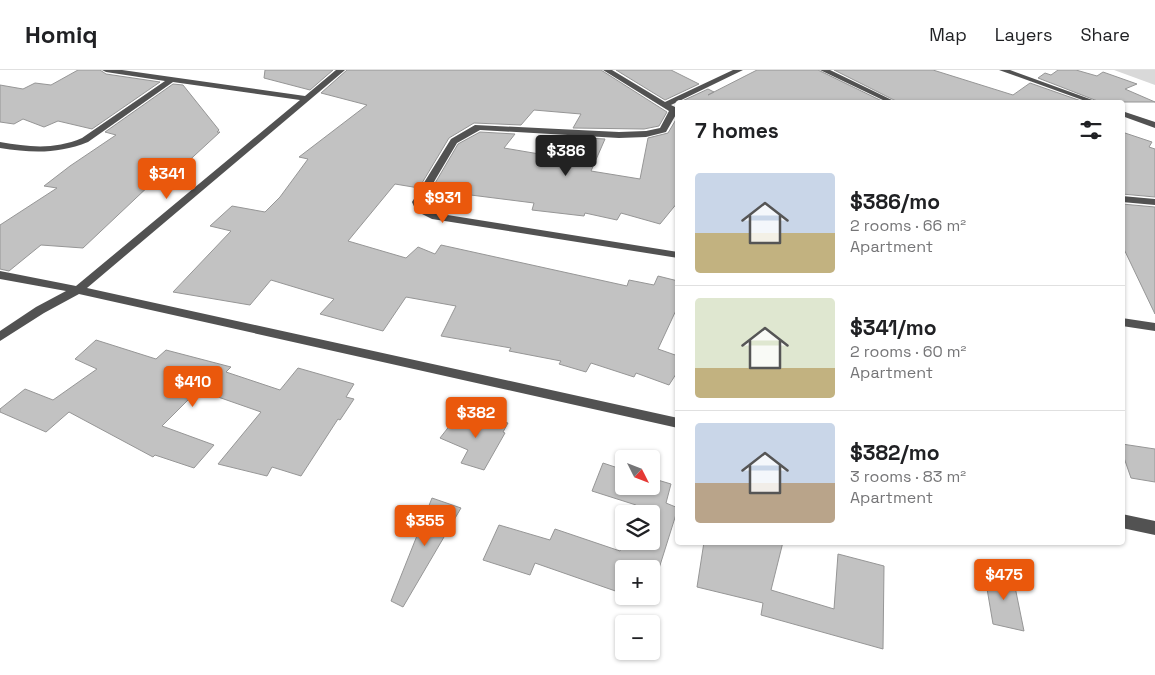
<!DOCTYPE html>
<meta charset="utf-8">
<style>
:root{--surface:#fff;--page:#f2f2f2;--text:#202124;--muted:#757577;--line:#e0e0e0;--accent:#ea580c}
body{margin:0;font-family:"Space Grotesk",sans-serif;background:var(--page);color:var(--text);height:100vh;display:flex;flex-direction:column;font-size:19px;white-space:nowrap}
*{box-sizing:border-box;margin:0}
p{font-size:16px;color:var(--muted)}
.icon{flex:none;width:28px;height:28px;fill:none;stroke:currentColor;stroke-width:2;stroke-linecap:round;stroke-linejoin:round}
.map{position:relative;flex:1;overflow:hidden}
.details{position:absolute;left:675px;top:30px;width:450px;height:445px;display:flex;flex-direction:column;background:var(--surface);border-radius:5px;box-shadow:0 1px 4px #0004}
.details>*{flex:none}
.needle{width:32px;rotate:132deg}
.controls{position:absolute;left:615px;top:380px;display:grid;gap:10px}
.controls a{display:grid;place-items:center;width:45px;height:45px;border-radius:5px;background:var(--surface);box-shadow:0 1px 4px #0004;font-size:25px}
.price{position:absolute;translate:-50% -42px;padding:0 11px;border-radius:5px;background:var(--accent);color:#fff;font-size:16px;line-height:32px;filter:drop-shadow(0 1px 2px #0008)}
.price::after{content:'';position:absolute;left:50%;top:30px;width:15px;height:11px;margin-left:-8px;background:inherit;clip-path:polygon(0 0,100% 0,50% 100%)}
.price.selected{background:#222;color:#fff}
ul{padding:0;list-style:none}
li{display:flex;align-items:center;gap:15px;height:125px;padding:0 20px}
li+li{border-top:1px solid var(--line)}
li span{display:grid;place-items:center;flex:none;width:140px;height:100px;border-radius:5px;color:#555}
li>.icon{margin-inline-start:auto}
span .icon{width:60px;height:60px;fill:#fffc;stroke-width:1}
li b{font-size:21px}
h2{display:flex;justify-content:space-between;align-items:center;height:60px;padding:0 20px;font-size:21px}
header{display:flex;align-items:center;gap:30px;box-sizing:border-box;height:70px;padding:0 25px;background:var(--surface);border-bottom:1px solid var(--line)}
header strong{font-size:24px}
nav{display:flex;gap:28px;margin-inline-start:auto;font-size:18px}
.map>svg:first-child{display:block}
</style>
<header>
<strong>Homiq</strong>
<nav><a>Map</a><a>Layers</a><a>Share</a></nav>
</header>
<div class="map">
<svg width="1155" height="605" viewBox="0 0 1155 605">
<rect width="100%" height="100%" fill="#fff"/>
<!-- green -->
<path fill="#d9d9d9" d="M 1114,0 L 1155,0 L 1155,15 Z"/>
<!-- building -->
<path fill="#c2c2c2" stroke="#969696" d="M 78,0 L 100,0 L 106,4 L 160,12 L 92,59 L 58,51 L 44,57 L 23,49 L 14,54 L 0,52 L 0,15 L 23,19 L 35,13 L 51,15 Z
M 265,0 L 333,0 L 310,20 L 264,8 Z
M 347,0 L 601,0 L 667,42 L 659,56 L 644,59 L 573,58 L 581,44 L 534,40 L 521,55 L 474,53 L 449,68 L 419,118 L 395,114 L 348,171 L 406,188 L 418,177 L 435,184 L 441,175 L 627,216 L 629,210 L 654,215 L 658,206 L 678,211 L 678,236 L 658,279 L 678,286 L 678,301 L 669,315 L 636,303 L 634,307 L 591,293 L 586,302 L 559,294 L 561,291 L 509,281 L 511,278 L 441,266 L 456,236 L 406,227 L 383,261 L 320,244 L 334,229 L 271,210 L 250,235 L 173,222 L 231,161 L 210,156 L 232,136 L 265,142 L 280,127 L 308,89 L 299,87 L 367,35 L 321,23 Z
M 616,0 L 671,0 L 699,14 L 665,30 Z
M 757,0 L 818,0 L 884,32 L 680,32 L 708,19 L 714,22 L 708,25 Z
M 834,0 L 933,0 L 1013,25 L 1030,13 L 1084,32 L 898,32 Z
M 1058,0 L 1076,0 L 1097,6 L 1103,2 L 1137,14 L 1125,19 L 1155,32 L 1100,32 L 1038,8 L 1045,3 L 1051,5 Z
M 173,14 L 183,15 L 219,60 L 217,62 L 220,62 L 182,97 L 170,96 L 83,178 L 41,175 L 9,201 L 0,199 L 0,155 L 57,118 L 44,116 L 70,96 L 116,65 L 105,62 Z
M 678,46 L 678,132 L 660,154 L 621,143 L 617,150 L 585,143 L 584,146 L 532,140 L 534,133 L 431,120 L 458,74 L 480,62 L 515,64 L 504,78 L 557,87 L 568,67 L 605,69 L 591,101 L 640,109 L 648,68 L 668,63 Z
M 1122,62 L 1152,72 L 1149,77 L 1155,79 L 1155,127 L 1122,124 Z
M 1122,134 L 1155,137 L 1155,244 L 1122,175 Z
M 96,270 L 156,289 L 166,280 L 231,297 L 226,302 L 280,320 L 298,298 L 354,314 L 346,327 L 354,329 L 340,350 L 338,349 L 301,406 L 272,397 L 267,406 L 218,394 L 261,342 L 198,320 L 162,356 L 214,375 L 194,398 L 155,385 L 153,387 L 69,342 L 46,362 L 0,342 L 0,339 L 25,319 L 53,330 L 97,299 L 75,289 Z
M 458,345 L 482,355 L 487,347 L 508,353 L 503,362 L 505,363 L 484,400 L 461,393 L 468,380 L 440,368 Z
M 1122,374 L 1155,379 L 1155,412 L 1131,408 L 1122,382 Z
M 603,393 L 624,400 L 624,416 L 651,416 L 651,408 L 671,414 L 666,433 L 678,438 L 656,508 L 651,506 L 651,499 L 624,499 L 624,524 L 535,493 L 530,505 L 483,490 L 499,455 L 550,470 L 555,459 L 620,481 L 624,471 L 651,471 L 651,444 L 633,444 L 636,435 L 592,421 Z
M 432,428 L 461,438 L 403,537 L 391,531 Z
M 704,472 L 783,472 L 771,520 L 834,539 L 838,484 L 884,496 L 883,579 L 761,545 L 763,533 L 697,517 Z
M 984,501 L 1013,507 L 1024,561 L 993,554 Z"/>
<g fill="none" stroke-linecap="round" stroke-linejoin="round">
<!-- minor -->
<path fill="#525252" fill-rule="evenodd" d="M 102,0 L 122,0 L 305,26 L 336,0 L 345,0 L 87,218 L 678,348 L 678,358 L 79,224 L 44,243 L 0,271 L 0,261 L 36,237 L 66,221 L 0,209 L 0,201 L 76,216 L 300,30 L 173,12 L 88,72 C 58,84 32,83 0,78 L 0,72 C 29,77 54,80 82,68 L 165,11 L 106,2 Z
M 603,0 L 612,0 L 665,32 L 733,0 L 743,0 L 671,35 L 677,38 L 678,41 L 666,62 L 646,67 L 619,68 L 480,60 L 457,73 L 422,132 L 423,137 L 435,143 L 678,182 L 678,188 L 432,149 L 416,141 L 412,132 L 451,69 L 475,55 L 619,62 L 646,61 L 660,58 L 669,41 Z
M 820,0 L 830,0 L 896,32 L 887,32 Z
M 999,0 L 1010,0 L 1098,32 L 1088,32 Z
M 1122,41 L 1155,52 L 1155,58 L 1122,46 Z
M 1122,126 L 1155,129 L 1155,135 L 1122,132 Z
M 1122,248 L 1155,253 L 1155,261 L 1122,256 Z
M 1122,444 L 1155,451 L 1155,465 L 1122,458 Z"/>
</g>
</svg>
<div class="controls">
<a><svg class="needle" viewBox="-14 -14 28 28"><path d="M0-13l5 13h-10z" fill="#e53935"/><path d="M0 13l5-13h-10z" fill="#757577"/></svg></a>
<a><svg class="icon" aria-label="layers" viewBox="0 0 24 24"><path d="M12 4l9 5-9 5-9-5zM3 14l9 5 9-5"/></svg></a>
<a>+</a>
<a>−</a>
</div>
<b class="price selected" style="left:566px;top:107px">$386</b>
<b class="price" style="left:167px;top:130px">$341</b>
<b class="price" style="left:443px;top:154px">$931</b>
<b class="price" style="left:193px;top:338px">$410</b>
<b class="price" style="left:476px;top:369px">$382</b>
<b class="price" style="left:425px;top:477px">$355</b>
<b class="price" style="left:1004px;top:531px">$475</b>
<section class="details">
<h2>7 homes<svg class="icon" aria-label="filters" viewBox="0 0 24 24"><path d="M4 7h16M4 17h16"/><circle cx="9" cy="7" r="2"/><circle cx="15" cy="17" r="2"/></svg></h2>
<ul>
<li><span style="background:linear-gradient(#c9d6e8 60%,#c2b280 0)"><svg class="icon" aria-label="home" viewBox="0 0 24 24"><path d="M3 11l9-7 9 7M6 9v11h12V9"/></svg></span><div><b>$386/mo</b><p>2 rooms · 66 m²</p><p>Apartment</p></div></li>
<li><span style="background:linear-gradient(#dfe7d0 70%,#c2b280 0)"><svg class="icon" aria-label="home" viewBox="0 0 24 24"><path d="M3 11l9-7 9 7M6 9v11h12V9"/></svg></span><div><b>$341/mo</b><p>2 rooms · 60 m²</p><p>Apartment</p></div></li>
<li><span style="background:linear-gradient(#c9d6e8 60%,#b9a48a 0)"><svg class="icon" aria-label="home" viewBox="0 0 24 24"><path d="M3 11l9-7 9 7M6 9v11h12V9"/></svg></span><div><b>$382/mo</b><p>3 rooms · 83 m²</p><p>Apartment</p></div></li>
</ul>
</section>
</div>
